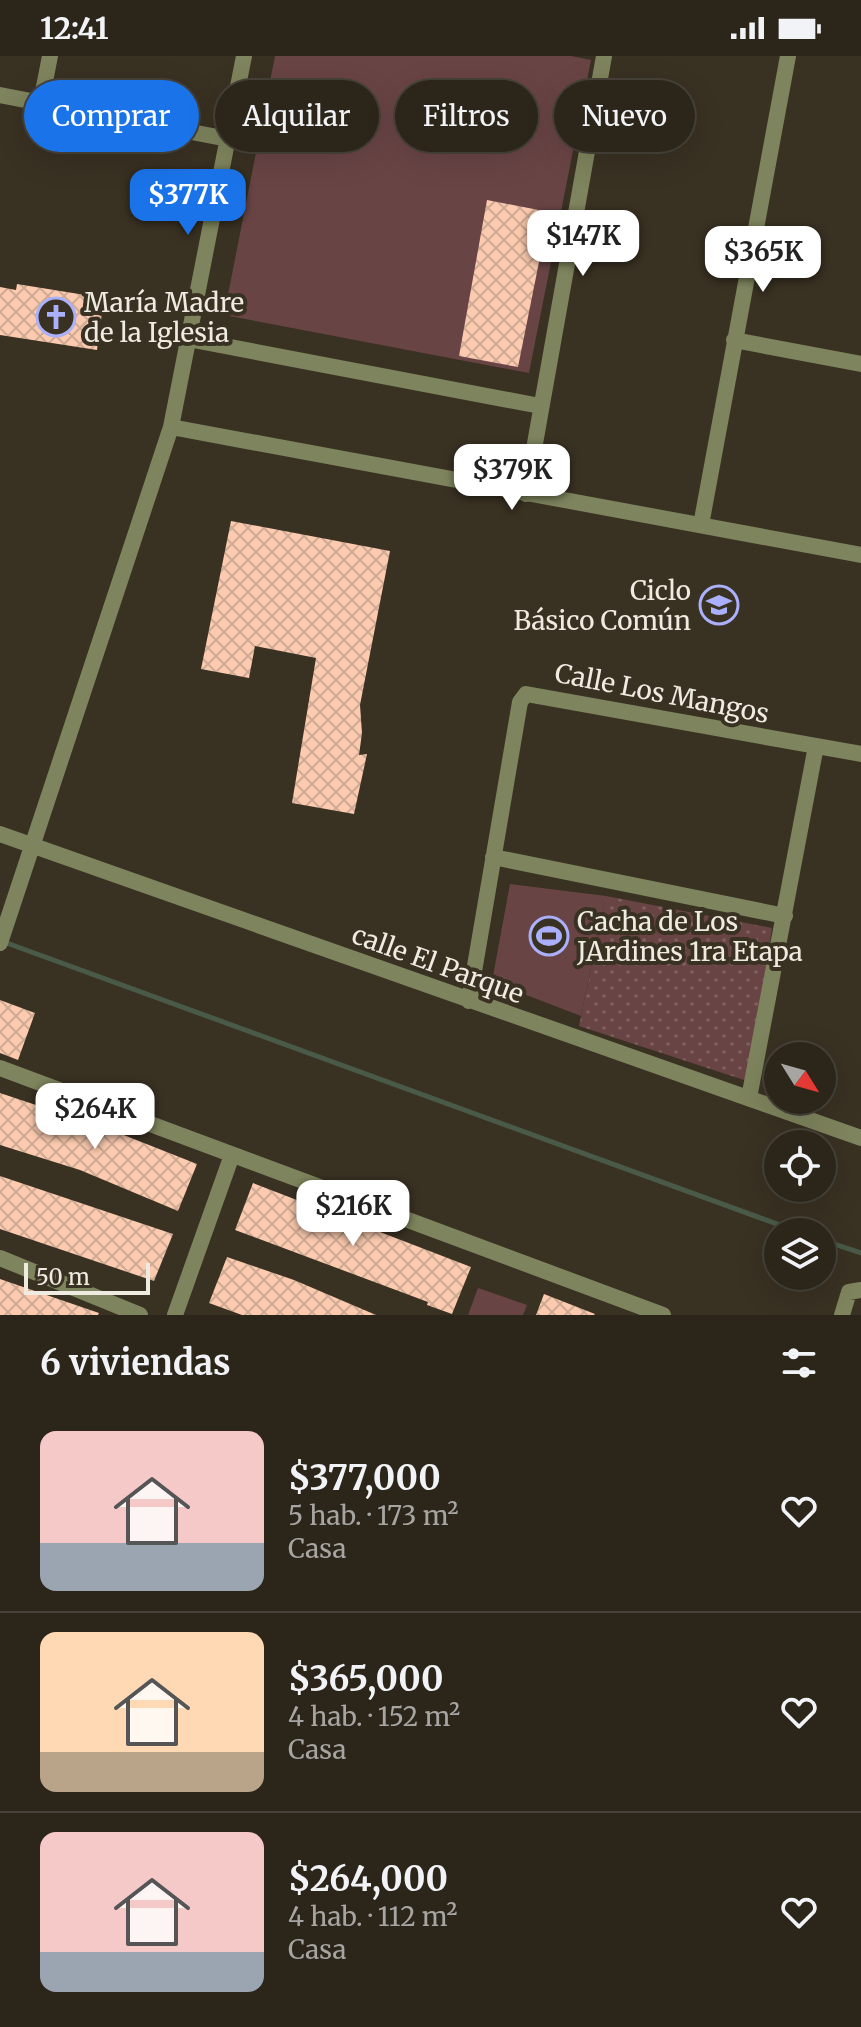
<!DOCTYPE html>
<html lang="es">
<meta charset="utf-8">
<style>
:root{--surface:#2b251a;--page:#373127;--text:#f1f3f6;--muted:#a6a5a2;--line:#474239;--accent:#1a73e8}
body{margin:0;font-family:Merriweather,serif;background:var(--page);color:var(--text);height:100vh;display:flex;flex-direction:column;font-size:30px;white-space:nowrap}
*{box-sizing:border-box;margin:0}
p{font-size:26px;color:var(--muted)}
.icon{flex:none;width:44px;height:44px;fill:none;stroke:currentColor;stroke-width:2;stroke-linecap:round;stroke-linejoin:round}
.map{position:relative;height:1259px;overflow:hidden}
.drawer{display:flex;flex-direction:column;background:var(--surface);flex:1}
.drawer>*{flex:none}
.guide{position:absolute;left:24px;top:24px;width:814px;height:72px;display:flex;gap:16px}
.needle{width:52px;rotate:127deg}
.buttons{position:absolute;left:764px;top:986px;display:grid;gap:16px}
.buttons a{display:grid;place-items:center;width:72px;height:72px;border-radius:50%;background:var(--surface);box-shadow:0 8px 32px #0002,0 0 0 2px var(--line);font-size:40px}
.scale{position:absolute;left:24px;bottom:20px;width:126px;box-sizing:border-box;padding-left:8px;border:4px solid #f0ebe1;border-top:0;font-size:22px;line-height:28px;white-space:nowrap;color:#f0ebe1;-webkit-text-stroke:6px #393122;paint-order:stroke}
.price{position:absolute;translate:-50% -68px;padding:0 18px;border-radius:16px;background:#fff;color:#222;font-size:26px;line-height:52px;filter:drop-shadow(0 2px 4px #0008)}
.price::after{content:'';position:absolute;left:50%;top:48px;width:24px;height:18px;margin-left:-12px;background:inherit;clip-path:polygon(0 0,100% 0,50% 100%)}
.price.on{background:var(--accent);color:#fff}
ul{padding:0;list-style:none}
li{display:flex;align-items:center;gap:24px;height:200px;padding:0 40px}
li+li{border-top:2px solid var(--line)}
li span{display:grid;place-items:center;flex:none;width:224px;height:160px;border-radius:16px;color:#555}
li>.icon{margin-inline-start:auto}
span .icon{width:96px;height:96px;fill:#fffc;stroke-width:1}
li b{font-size:34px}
h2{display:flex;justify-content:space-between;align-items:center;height:96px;padding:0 40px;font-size:34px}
.tag{padding:0 28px;border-radius:36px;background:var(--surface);box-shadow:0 8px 32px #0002,0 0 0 2px var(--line);font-size:28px;line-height:72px}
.tag.on{background:var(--accent);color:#fff}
.status{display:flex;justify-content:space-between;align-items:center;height:56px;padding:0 40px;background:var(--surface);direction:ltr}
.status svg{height:22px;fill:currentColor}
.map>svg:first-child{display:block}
</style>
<div class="status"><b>12:41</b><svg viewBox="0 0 49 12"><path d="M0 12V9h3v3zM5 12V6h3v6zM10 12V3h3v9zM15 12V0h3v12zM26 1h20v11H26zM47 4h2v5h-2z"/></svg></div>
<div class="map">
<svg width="861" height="1259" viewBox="0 0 861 1259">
<defs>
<pattern id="park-dots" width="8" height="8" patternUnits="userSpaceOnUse" patternTransform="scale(2)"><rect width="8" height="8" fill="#694445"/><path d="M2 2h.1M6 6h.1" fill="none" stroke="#7f5f60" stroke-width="1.8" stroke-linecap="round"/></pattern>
<pattern id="building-cross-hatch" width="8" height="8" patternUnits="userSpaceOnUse" patternTransform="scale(2)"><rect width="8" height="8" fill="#fccbaf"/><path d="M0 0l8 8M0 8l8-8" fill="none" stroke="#cfaa94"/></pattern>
</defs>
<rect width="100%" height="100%" fill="#393122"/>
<!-- park -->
<path fill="url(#park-dots)" d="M 606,840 L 772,872 L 749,1018 L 744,1024 L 579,970 Z"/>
<!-- pitch -->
<path fill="#694445" d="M 275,0 L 571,0 L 591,4 L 529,317 L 224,259 Z
M 510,828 L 606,840 L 581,960 L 500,929 L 493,920 Z
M 478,1232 L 527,1249 L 523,1259 L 468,1259 Z"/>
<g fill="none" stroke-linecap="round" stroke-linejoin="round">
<!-- stream -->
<path stroke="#495b48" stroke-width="5" d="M 4,886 L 799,1176
M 822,1184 L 861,1197"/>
</g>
<!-- building -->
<path fill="url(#building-cross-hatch)" d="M 487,144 L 549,156 L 518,311 L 459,300 Z
M 17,228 L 104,242 L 97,294 L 0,279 L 0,231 L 16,234 Z
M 231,465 L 390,495 L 360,649 L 362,677 L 359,699 L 367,698 L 354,758 L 292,747 L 316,602 L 255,590 L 249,622 L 201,613 Z
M 0,944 L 35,957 L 18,1004 L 0,997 Z
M 0,1037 L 57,1056 L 58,1053 L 197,1108 L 178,1155 L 80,1114 L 0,1089 Z
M 0,1120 L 173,1178 L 154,1225 L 0,1173 Z
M 253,1127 L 471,1211 L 452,1258 L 427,1249 L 428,1246 L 235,1174 Z
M 227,1201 L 294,1224 L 376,1259 L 242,1259 L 209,1247 Z
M 0,1223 L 99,1257 L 98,1259 L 0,1259 Z
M 544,1238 L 595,1258 L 594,1259 L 536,1259 Z"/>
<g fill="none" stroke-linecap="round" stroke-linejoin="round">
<!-- minor -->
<path stroke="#7e845d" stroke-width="16" d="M 0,39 L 228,83
M 41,46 L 50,0
M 188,283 L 540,350
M 734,284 L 861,308
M 171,371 L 861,499
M 526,438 L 604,0
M 701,469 L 788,0
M 0,778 L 861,1082
M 493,801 L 785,860
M 0,887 L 171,371 L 244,0
M 469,945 L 520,646 L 526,638 L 861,698
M 0,1012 L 663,1259
M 749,1042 L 816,690
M 0,1202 L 140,1259
M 175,1259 L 232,1099
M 842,1259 L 849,1236 L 861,1234"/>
</g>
<!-- icons -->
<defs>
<symbol id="church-ring" viewBox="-11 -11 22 22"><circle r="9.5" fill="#393122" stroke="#aab0fb" stroke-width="1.5"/><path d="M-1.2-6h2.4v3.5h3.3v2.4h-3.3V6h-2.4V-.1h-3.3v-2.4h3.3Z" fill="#aab0fb"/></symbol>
<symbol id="school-ring" viewBox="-11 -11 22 22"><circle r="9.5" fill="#393122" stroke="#aab0fb" stroke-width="1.5"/><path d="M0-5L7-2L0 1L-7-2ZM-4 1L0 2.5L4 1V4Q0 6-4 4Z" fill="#aab0fb"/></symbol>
<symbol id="stadium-ring" viewBox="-11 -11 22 22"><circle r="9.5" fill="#393122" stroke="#aab0fb" stroke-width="1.5"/><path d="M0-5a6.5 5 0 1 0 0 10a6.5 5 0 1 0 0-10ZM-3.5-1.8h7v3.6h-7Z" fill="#aab0fb"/></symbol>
</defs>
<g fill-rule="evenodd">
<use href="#church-ring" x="34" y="239" width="44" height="44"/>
<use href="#school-ring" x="697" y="527" width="44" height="44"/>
<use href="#stadium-ring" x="527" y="858" width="44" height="44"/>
</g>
<g text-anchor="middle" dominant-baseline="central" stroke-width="8" stroke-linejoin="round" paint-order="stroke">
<!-- poi labels -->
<g font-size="26" fill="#f0ebe1" stroke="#393122" text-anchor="start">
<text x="84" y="246">María Madre<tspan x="84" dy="30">de la Iglesia</tspan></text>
<text x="691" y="534" text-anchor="end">Ciclo<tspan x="691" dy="30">Básico Común</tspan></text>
<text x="577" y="865">Cacha de Los<tspan x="577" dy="30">JArdines 1ra Etapa</tspan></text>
</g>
<!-- street labels -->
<g font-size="26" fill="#f0ebe1" stroke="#393122">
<text transform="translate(662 637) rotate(11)">Calle Los Mangos</text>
<text transform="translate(438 908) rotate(20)">calle El Parque</text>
</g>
</g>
</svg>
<div class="buttons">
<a><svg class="needle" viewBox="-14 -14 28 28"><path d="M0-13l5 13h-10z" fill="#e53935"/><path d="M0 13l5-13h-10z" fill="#a6a5a2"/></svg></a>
<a><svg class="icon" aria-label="locate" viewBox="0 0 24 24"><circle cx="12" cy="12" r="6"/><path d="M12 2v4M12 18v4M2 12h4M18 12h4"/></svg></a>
<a><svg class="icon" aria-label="layers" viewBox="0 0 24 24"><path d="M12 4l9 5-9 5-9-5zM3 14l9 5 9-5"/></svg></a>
</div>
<div class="scale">50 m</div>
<b class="price on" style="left:188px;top:181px">$377K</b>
<b class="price" style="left:583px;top:222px">$147K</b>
<b class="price" style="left:763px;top:238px">$365K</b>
<b class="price" style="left:512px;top:456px">$379K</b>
<b class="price" style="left:95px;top:1095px">$264K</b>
<b class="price" style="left:353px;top:1192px">$216K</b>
<div class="guide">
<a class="tag on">Comprar</a>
<a class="tag">Alquilar</a>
<a class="tag">Filtros</a>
<a class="tag">Nuevo</a>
</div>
</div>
<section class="drawer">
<h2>6 viviendas<svg class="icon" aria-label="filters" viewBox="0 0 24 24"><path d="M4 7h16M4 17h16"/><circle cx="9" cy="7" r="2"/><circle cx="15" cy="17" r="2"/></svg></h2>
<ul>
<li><span style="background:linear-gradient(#f6c9c9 70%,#9aa5b1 0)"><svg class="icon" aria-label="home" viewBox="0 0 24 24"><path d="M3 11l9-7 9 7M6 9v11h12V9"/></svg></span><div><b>$377,000</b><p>5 hab. · 173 m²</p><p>Casa</p></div><svg class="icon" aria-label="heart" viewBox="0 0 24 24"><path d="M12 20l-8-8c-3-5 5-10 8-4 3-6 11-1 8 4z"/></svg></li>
<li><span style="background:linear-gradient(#ffd9b3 75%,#b9a48a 0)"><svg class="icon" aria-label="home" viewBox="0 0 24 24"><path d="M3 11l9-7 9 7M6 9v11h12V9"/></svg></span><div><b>$365,000</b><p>4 hab. · 152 m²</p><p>Casa</p></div><svg class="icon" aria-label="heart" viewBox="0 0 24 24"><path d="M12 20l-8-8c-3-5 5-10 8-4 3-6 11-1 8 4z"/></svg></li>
<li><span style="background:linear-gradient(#f6c9c9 75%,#9aa5b1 0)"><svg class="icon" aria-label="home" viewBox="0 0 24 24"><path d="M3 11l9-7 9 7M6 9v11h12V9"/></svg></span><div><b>$264,000</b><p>4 hab. · 112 m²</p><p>Casa</p></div><svg class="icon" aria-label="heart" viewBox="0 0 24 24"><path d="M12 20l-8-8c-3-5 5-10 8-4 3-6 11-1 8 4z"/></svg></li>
</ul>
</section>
